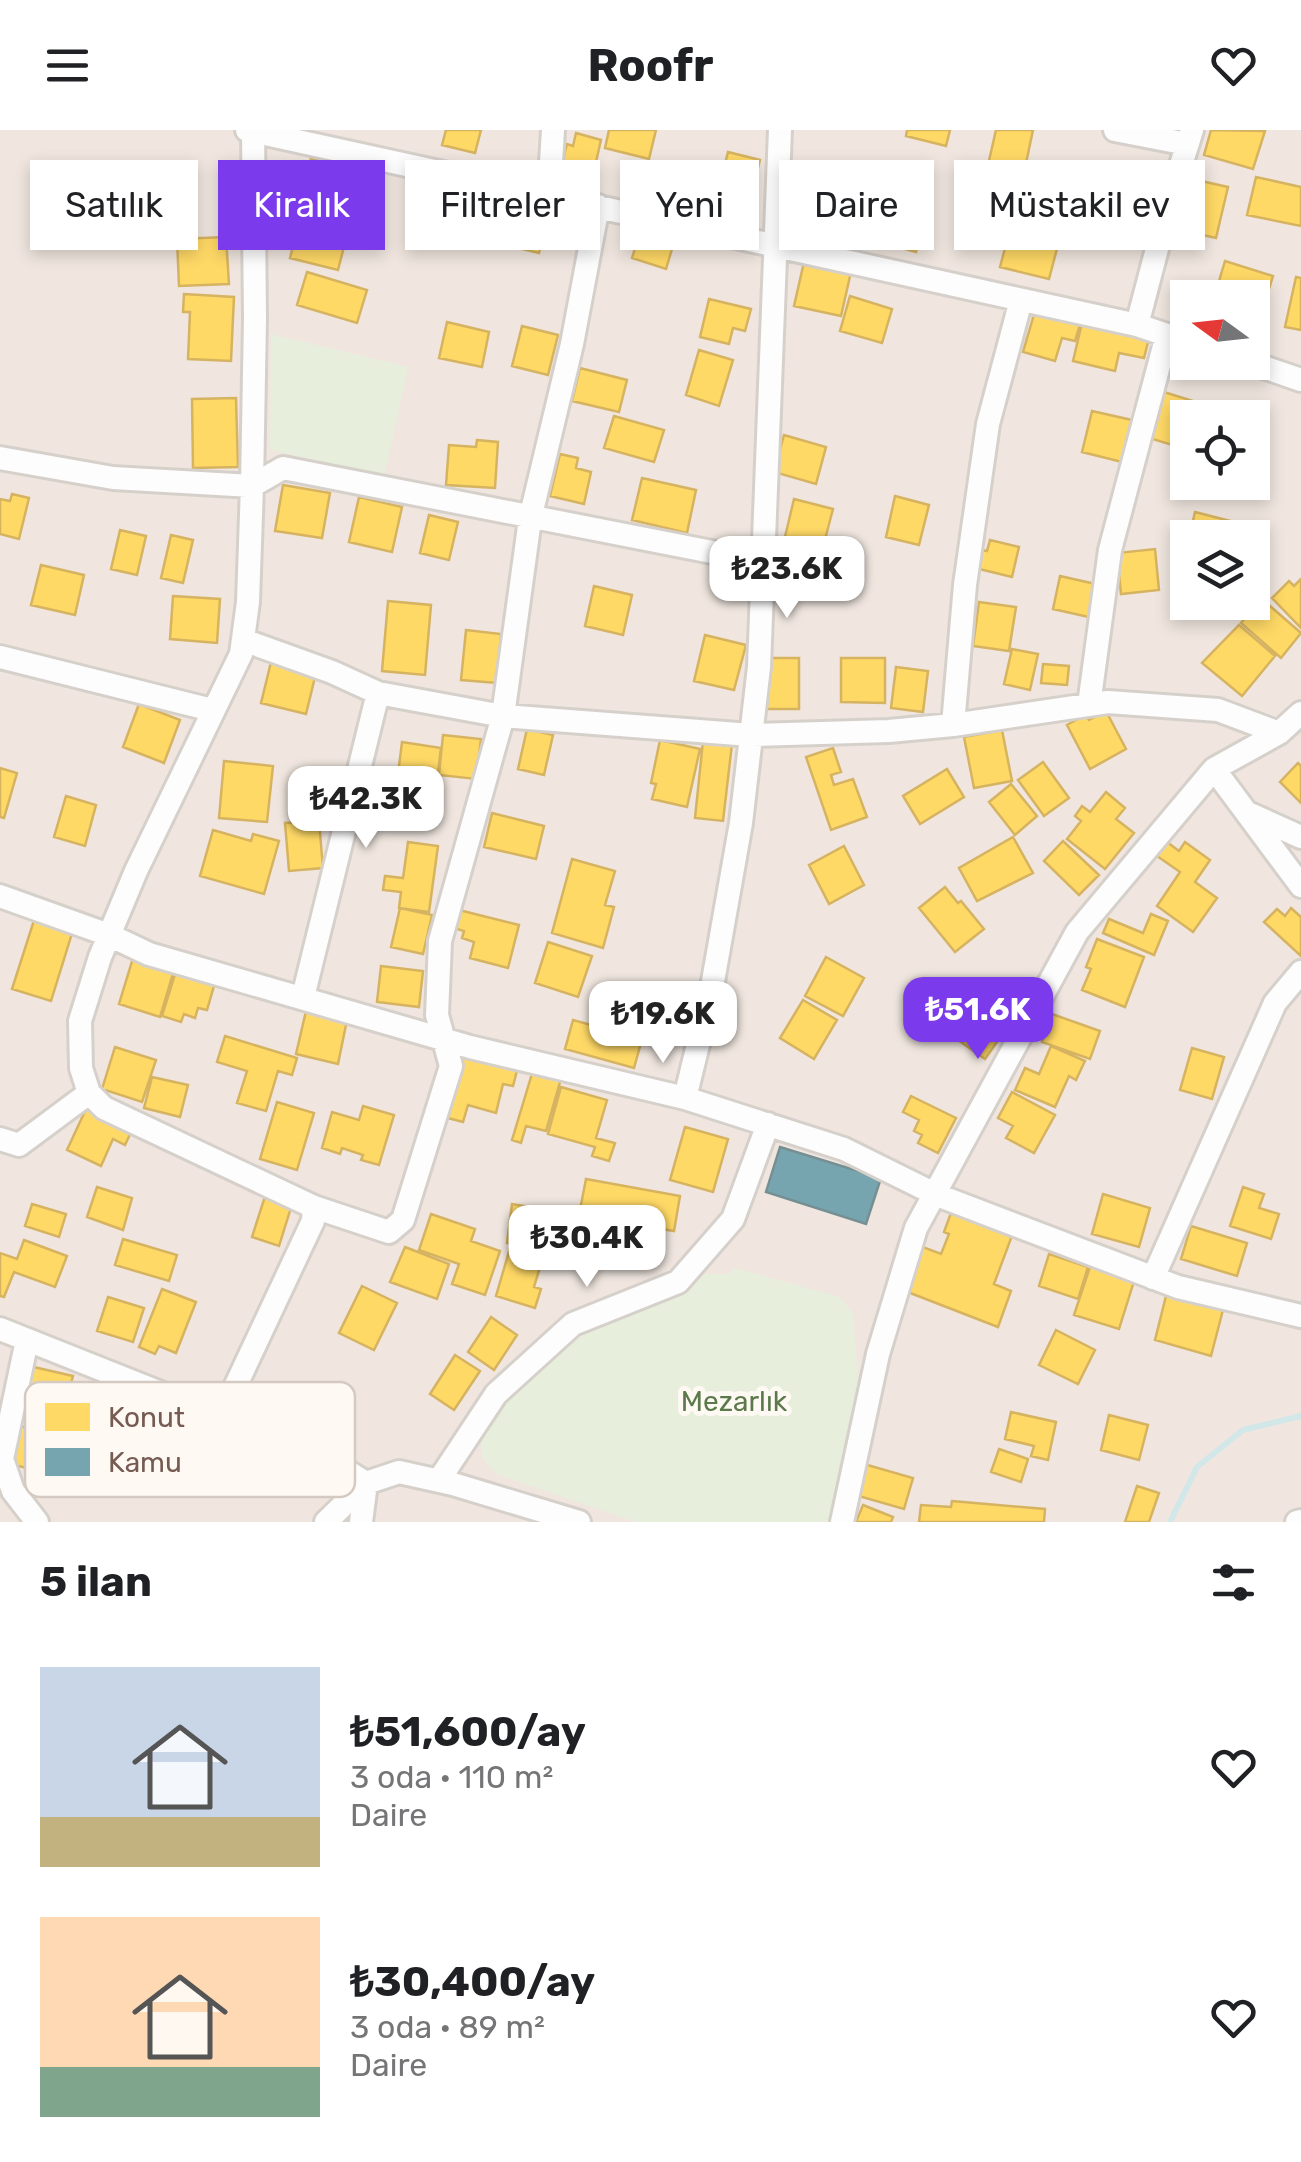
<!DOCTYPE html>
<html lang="tr">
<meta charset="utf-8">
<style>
:root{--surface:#fff;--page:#f2f2f2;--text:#202124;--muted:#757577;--accent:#7c3aed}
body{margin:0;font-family:Rubik,sans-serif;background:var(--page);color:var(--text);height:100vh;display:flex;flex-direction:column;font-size:38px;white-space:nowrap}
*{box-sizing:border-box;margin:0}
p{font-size:32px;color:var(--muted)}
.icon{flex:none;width:55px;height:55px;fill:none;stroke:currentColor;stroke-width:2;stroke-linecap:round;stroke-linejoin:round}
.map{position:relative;height:1392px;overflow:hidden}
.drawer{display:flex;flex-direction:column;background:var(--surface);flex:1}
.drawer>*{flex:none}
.guide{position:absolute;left:30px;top:30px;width:1242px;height:90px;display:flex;gap:20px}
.needle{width:65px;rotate:285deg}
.tools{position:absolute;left:1170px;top:150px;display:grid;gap:20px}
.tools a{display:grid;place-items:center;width:100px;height:100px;border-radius:0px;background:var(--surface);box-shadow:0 5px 15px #0003;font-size:50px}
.price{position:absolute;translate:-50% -85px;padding:0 22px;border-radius:20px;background:#fff;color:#222;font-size:32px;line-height:65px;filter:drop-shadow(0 2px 5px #0008)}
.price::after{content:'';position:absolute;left:50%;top:60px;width:30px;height:22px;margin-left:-15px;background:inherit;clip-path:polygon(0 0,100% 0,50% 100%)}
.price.selected{background:var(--accent);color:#fff}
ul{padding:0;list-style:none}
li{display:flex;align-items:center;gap:30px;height:250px;padding:0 40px}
li span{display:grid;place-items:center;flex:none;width:280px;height:200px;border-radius:0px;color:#555}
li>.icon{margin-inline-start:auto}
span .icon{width:120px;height:120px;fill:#fffc;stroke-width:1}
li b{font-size:42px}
h2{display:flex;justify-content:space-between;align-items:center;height:120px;padding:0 40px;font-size:42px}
.pill{padding:0 35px;border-radius:0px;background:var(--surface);box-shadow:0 5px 15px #0003;font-size:35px;line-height:90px}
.pill.selected{background:var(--accent);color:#fff}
header{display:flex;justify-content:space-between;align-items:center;height:130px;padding:0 40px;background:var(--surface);font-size:45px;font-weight:700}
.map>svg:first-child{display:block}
</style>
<header><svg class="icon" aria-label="menu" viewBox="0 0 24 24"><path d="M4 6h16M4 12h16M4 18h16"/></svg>Roofr<svg class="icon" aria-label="heart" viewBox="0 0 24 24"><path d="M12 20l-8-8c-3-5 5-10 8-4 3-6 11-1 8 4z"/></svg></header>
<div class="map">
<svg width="1301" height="1392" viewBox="0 0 1301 1392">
<rect width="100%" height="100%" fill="#f8f4f0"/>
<!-- residential -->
<path fill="#f0e6df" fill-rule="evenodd" d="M 0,0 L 1301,0 L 1301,1392 L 0,1392 ZM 1188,168 L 1252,168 L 1252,232 L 1188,232 ZM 1188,288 L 1252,288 L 1252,352 L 1188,352 ZM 1188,408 L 1252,408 L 1252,472 L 1188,472 Z"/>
<!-- green -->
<path fill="#e7eedc" d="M 271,204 L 408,237 L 384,346 L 270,320 Z
M 735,1138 L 839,1167 L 853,1183 L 858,1252 L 846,1352 L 832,1392 L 636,1392 L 496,1344 L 483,1329 L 480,1308 L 508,1265 L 539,1231 L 589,1201 L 666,1171 L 705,1144 L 727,1144 Z"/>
<!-- homes -->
<path fill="#ffd966" stroke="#d6b360" stroke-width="2.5" d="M 446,0 L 481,0 L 475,23 L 442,15 Z
M 609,0 L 656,0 L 649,29 L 605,18 Z
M 907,0 L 950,0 L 946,16 L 906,6 Z
M 996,0 L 1033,0 L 1025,38 L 1009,34 L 1008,40 L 988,35 Z
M 1211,0 L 1265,1 L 1253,39 L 1204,25 Z
M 576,3 L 601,10 L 593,45 L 561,37 L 567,14 L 573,16 Z
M 728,22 L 760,30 L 749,73 L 717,65 Z
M 311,28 L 355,39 L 346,77 L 302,66 Z
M 1256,47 L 1301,57 L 1301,96 L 1247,85 Z
M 1188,48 L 1228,57 L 1216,108 L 1176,99 Z
M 847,55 L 893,68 L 879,118 L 844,108 L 851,81 L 841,78 Z
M 499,64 L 550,76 L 539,123 L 488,111 Z
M 893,74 L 926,82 L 916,122 L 883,113 Z
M 298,97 L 346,109 L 338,140 L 290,128 Z
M 641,99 L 675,109 L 666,139 L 632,128 Z
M 1010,99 L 1059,111 L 1049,149 L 1000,137 Z
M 226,107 L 229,154 L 179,156 L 177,109 Z
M 1225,131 L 1273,146 L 1258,194 L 1252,192 L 1252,168 L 1214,168 Z
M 804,132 L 851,142 L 841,186 L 794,176 Z
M 307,142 L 367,160 L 357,193 L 297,175 Z
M 1296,147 L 1301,148 L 1301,200 L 1285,197 Z
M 184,164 L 234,167 L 231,231 L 188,229 L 190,182 L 183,182 Z
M 850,166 L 892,179 L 882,213 L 840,201 Z
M 709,169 L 751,179 L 745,201 L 733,198 L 729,214 L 700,207 Z
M 1035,181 L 1080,194 L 1075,211 L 1062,208 L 1055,231 L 1023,222 Z
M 447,192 L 489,202 L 482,237 L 439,228 Z
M 1082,193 L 1149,208 L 1144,228 L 1119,223 L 1115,241 L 1073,231 Z
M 522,196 L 558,205 L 548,245 L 512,236 Z
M 699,220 L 733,230 L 719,276 L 686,265 Z
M 580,238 L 627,250 L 619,282 L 572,271 Z
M 1164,262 L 1193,271 L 1179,317 L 1149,308 Z
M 236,268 L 238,337 L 193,338 L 192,269 Z
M 1092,281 L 1132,290 L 1122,332 L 1082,322 Z
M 614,286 L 664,300 L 654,332 L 604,318 Z
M 784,305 L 826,317 L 816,354 L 774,342 Z
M 477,310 L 498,312 L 495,358 L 446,355 L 449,315 L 476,317 Z
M 560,324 L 578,328 L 576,338 L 591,342 L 584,374 L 550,366 Z
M 642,348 L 696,360 L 687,403 L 632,390 Z
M 283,355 L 330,363 L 322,408 L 275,401 Z
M 12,364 L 29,368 L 19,409 L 0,404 L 0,369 L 10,371 Z
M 895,366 L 929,375 L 919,415 L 886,407 Z
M 359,367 L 402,377 L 392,422 L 349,412 Z
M 794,369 L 833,379 L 822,421 L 784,411 Z
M 1195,382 L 1238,393 L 1235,408 L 1189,408 Z
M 429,385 L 458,392 L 449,430 L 420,423 Z
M 120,400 L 146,406 L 137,445 L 111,439 Z
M 171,405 L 193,410 L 183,453 L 161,448 Z
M 990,410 L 1019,417 L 1012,447 L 971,437 L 976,419 L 987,421 Z
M 1155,419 L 1159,460 L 1121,464 L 1117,423 Z
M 41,435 L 84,445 L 75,485 L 31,475 Z
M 1060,446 L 1100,455 L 1093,488 L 1053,479 Z
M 1301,449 L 1301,498 L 1272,468 L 1289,451 L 1294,456 Z
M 594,456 L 632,465 L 623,505 L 585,496 Z
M 173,466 L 220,469 L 217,513 L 170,509 Z
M 1262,469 L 1301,503 L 1281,528 L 1241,493 Z
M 388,471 L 431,475 L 425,545 L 382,541 Z
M 979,472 L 1016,477 L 1009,521 L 973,516 Z
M 1239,495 L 1275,526 L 1242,566 L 1202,533 Z
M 466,500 L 501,504 L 497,553 L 461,550 Z
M 705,505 L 746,515 L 734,560 L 694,551 Z
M 1012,519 L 1038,524 L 1030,560 L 1004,554 Z
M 763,528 L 799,528 L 799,579 L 763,579 Z
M 841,528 L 885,528 L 885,573 L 841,572 Z
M 271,532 L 316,543 L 306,584 L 261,573 Z
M 1043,534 L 1069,536 L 1067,555 L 1041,553 Z
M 896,537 L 928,541 L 923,582 L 891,578 Z
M 139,574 L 180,590 L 164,633 L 123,617 Z
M 1106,581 L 1126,619 L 1090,639 L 1067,595 L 1085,585 L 1089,590 Z
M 527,599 L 553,605 L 544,645 L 518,639 Z
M 1002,600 L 1012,651 L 974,658 L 964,607 Z
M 443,605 L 481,609 L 476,649 L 439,645 Z
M 660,610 L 700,619 L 687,677 L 652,669 L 656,654 L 651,653 Z
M 703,611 L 732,614 L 723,691 L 695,688 Z
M 402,612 L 441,618 L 436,658 L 397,652 Z
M 833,618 L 841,642 L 831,645 L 834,655 L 853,649 L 867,687 L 831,700 L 806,627 Z
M 224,631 L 273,636 L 267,692 L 219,688 Z
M 1043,632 L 1069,668 L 1044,686 L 1018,650 Z
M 1298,633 L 1301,636 L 1301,673 L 1280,652 Z
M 0,638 L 17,643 L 4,688 L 0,687 Z
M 947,639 L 964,667 L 920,694 L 903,666 Z
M 1011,654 L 1037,686 L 1015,705 L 989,672 Z
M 1106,662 L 1125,678 L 1116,689 L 1134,703 L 1105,739 L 1067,709 L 1081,691 L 1075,686 L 1082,676 L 1090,682 Z
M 66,666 L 96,675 L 85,716 L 54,707 Z
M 492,683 L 544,696 L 536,729 L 484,717 Z
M 319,691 L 323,738 L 289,741 L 285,693 Z
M 213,700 L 251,711 L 253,704 L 279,711 L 264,764 L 200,746 Z
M 1013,707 L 1033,743 L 977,771 L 959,738 Z
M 1063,711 L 1099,745 L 1079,765 L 1044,731 Z
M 408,712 L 438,716 L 429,782 L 399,778 L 401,762 L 383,760 L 385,746 L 403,748 Z
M 1167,712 L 1179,721 L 1185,712 L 1210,730 L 1195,752 L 1217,768 L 1193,802 L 1157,776 L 1180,742 L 1157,726 Z
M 844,716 L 864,755 L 829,774 L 809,735 Z
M 572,729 L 615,741 L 605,775 L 614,777 L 603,818 L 552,803 Z
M 945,757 L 958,773 L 961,771 L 984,799 L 955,822 L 919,778 Z
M 400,778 L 432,785 L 423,824 L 391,817 Z
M 1291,778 L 1301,787 L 1301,826 L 1264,792 L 1277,779 L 1285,786 Z
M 455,779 L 519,795 L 508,838 L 470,828 L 474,812 L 462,808 L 464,801 L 450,797 Z
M 1151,784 L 1168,791 L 1154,825 L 1103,803 L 1109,789 L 1143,803 Z
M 35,787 L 73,800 L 51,871 L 12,859 Z
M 1097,809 L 1144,827 L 1125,877 L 1082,860 L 1091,839 L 1086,837 Z
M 548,812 L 592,826 L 578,867 L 535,853 Z
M 826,827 L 864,848 L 843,886 L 805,866 Z
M 133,828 L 174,840 L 160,887 L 119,874 Z
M 381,836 L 423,841 L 419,877 L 377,872 Z
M 177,838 L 216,849 L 207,880 L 198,878 L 195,888 L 184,884 L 181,892 L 162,886 Z
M 969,859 L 1013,889 L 985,929 L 948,903 L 962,883 L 956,879 Z
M 803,870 L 837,890 L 814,929 L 780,908 Z
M 306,881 L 347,890 L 338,934 L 296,924 Z
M 1052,884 L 1100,901 L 1090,929 L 1042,912 Z
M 573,890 L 642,909 L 634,938 L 565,919 Z
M 225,906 L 297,928 L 292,945 L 278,941 L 266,981 L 237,973 L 247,941 L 217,932 Z
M 1051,916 L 1085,931 L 1076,950 L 1069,946 L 1055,977 L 1015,960 L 1025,938 L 1039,944 Z
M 115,917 L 156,930 L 142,972 L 102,959 Z
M 1192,918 L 1224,927 L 1212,969 L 1180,960 Z
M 462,922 L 518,937 L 513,956 L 503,954 L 496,983 L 468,975 L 463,992 L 444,987 Z
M 534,937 L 562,945 L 546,1001 L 526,996 L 521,1013 L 512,1010 Z
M 152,947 L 188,955 L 180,987 L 144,978 Z
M 561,957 L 607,970 L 596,1008 L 615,1013 L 609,1031 L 592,1026 L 595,1017 L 548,1004 Z
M 1012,962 L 1055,985 L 1034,1023 L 1006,1008 L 1013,996 L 998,988 Z
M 911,966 L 956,988 L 938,1023 L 918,1013 L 922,1005 L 914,1001 L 919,990 L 903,982 Z
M 277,972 L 314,983 L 297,1040 L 260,1029 Z
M 363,976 L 394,985 L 379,1035 L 361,1030 L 363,1025 L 342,1018 L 340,1024 L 322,1018 L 332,982 L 359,990 Z
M 86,979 L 132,1000 L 125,1015 L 113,1009 L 101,1036 L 67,1020 Z
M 685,997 L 728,1009 L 713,1062 L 670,1050 Z
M 586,1049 L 680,1066 L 674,1101 L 579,1085 Z
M 97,1057 L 132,1068 L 123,1100 L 87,1087 Z
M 1243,1057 L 1264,1064 L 1259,1078 L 1279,1084 L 1271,1109 L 1230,1096 Z
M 267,1060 L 294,1068 L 279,1116 L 252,1107 Z
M 1103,1064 L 1150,1078 L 1139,1117 L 1092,1104 Z
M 32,1074 L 66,1084 L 59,1107 L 25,1096 Z
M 512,1074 L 548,1080 L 543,1111 L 555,1113 L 554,1120 L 507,1113 Z
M 952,1080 L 1013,1103 L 994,1154 L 1011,1161 L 998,1197 L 905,1161 L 923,1117 L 941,1124 L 949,1104 L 944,1102 Z
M 431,1084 L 475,1099 L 471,1111 L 500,1121 L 485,1165 L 452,1154 L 459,1134 L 419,1120 Z
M 1191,1096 L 1247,1113 L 1237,1146 L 1181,1129 Z
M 123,1109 L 177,1125 L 169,1151 L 115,1135 Z
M 24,1110 L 67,1126 L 55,1157 L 14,1142 L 4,1167 L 0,1166 L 0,1123 L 17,1129 Z
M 405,1117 L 449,1134 L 437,1169 L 390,1152 Z
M 510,1118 L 543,1127 L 534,1157 L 541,1159 L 535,1178 L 496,1166 Z
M 1049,1124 L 1088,1137 L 1078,1169 L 1039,1156 Z
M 1091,1134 L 1135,1148 L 1119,1199 L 1074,1185 Z
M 362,1156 L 397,1173 L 374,1220 L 339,1203 Z
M 162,1159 L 196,1172 L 176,1223 L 159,1216 L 155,1224 L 139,1217 Z
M 1167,1162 L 1224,1176 L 1211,1226 L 1155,1210 Z
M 108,1167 L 144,1178 L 133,1212 L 97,1201 Z
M 491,1187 L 517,1205 L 494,1240 L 468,1222 Z
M 1056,1200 L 1095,1220 L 1078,1254 L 1039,1235 Z
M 455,1225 L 480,1241 L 454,1280 L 430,1264 Z
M 25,1235 L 73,1246 L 65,1276 L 18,1264 Z
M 1011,1282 L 1056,1292 L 1048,1330 L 1031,1326 L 1034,1316 L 1005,1309 Z
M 1109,1285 L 1148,1295 L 1139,1330 L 1101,1320 Z
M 15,1295 L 54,1304 L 45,1342 L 5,1333 Z
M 999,1319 L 1028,1329 L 1021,1352 L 991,1342 Z
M 864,1334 L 913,1348 L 904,1379 L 855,1365 Z
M 1137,1356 L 1159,1363 L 1149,1392 L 1125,1392 Z
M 952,1371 L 1045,1379 L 1044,1392 L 919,1392 L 921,1375 L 951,1377 Z
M 863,1375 L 893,1387 L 891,1392 L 856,1392 Z"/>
<!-- public -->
<path fill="#76a5af" stroke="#768f93" stroke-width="2.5" d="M 780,1017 L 881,1048 L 866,1094 L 766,1062 Z"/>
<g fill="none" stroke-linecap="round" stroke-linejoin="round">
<!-- stream -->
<path stroke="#d2e7e8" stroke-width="6" d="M 1170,1392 L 1197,1337 L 1243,1300 L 1301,1286"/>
<defs>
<path id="minor" d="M 247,0 L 1137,195 L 1188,212
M 1115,0 L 1187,14
M 549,65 L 553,0
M 1137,195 L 1169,73 L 1192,0
M 1249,232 L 1301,250
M 0,328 L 113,348 L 252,356 L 283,338 L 763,432
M 243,510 L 332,542 L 378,563 L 503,586 L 751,605 L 889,601 L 953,595 L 1108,572 L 1218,580 L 1279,603
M 0,527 L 212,580
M 1089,575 L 1110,420 L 1167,205
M 953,595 L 965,455 L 988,294 L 1021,170
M 1214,639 L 1301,756
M 1250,684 L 1301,707
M 0,766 L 109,805 L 149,824 L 470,917 L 685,968 L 844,1019 L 937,1065 L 1178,1157 L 1301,1186
M 303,867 L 378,563
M 685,968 L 712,857 L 741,693 L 759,537 L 780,0
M 0,1009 L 19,1015 L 89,963
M 314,1077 L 389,1102 L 403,1090 L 451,936 L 437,885 L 440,811 L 503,586 L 530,389 L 572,214 L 598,76
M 1153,1148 L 1275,873 L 1301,842
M 0,1199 L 221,1287 L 312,1319 L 366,1353 L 361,1392
M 27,1210 L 2,1329 L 13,1361 L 37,1392
M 221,1287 L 313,1091 L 314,1077 L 104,978 L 89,963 L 81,938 L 80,891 L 100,827 L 136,741 L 241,524 L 248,472 L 252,356 L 255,188 L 253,0
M 439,1350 L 496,1264 L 573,1194 L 678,1152 L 733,1089 L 768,994
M 326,1392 L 366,1353 L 399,1342 L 453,1354 L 579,1392
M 842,1392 L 878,1224 L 916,1098 L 1077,802 L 1214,639 L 1279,603 L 1301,583
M 1297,1392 L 1301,1391"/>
</defs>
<!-- minor casing -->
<use href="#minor" stroke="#d6d0cb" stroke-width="28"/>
<!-- minor -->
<use href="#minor" stroke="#fefdfd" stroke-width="22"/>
</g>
<g text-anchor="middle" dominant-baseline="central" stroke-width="10" stroke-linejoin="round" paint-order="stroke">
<!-- park labels -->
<g font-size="28" fill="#5b794a" stroke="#fef9f3">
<text x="734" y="1271">Mezarlık</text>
</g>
</g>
<!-- legend -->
<rect x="25" y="1252" width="330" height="115" rx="15" fill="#fef9f3" stroke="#d5cac2" stroke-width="2.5"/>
<rect x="45" y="1273" width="45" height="28" fill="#ffd966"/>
<rect x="45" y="1318" width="45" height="28" fill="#76a5af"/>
<g font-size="28" fill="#755b51">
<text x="108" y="1297">Konut</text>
<text x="108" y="1342">Kamu</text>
</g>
</svg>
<div class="tools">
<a><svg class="needle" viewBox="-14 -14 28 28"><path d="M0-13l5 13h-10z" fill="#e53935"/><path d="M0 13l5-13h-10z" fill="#757577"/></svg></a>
<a><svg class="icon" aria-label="locate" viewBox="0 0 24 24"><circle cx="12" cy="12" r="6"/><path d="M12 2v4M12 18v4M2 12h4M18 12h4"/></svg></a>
<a><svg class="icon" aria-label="layers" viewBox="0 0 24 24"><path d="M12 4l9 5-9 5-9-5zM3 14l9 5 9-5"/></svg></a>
</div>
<b class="price" style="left:787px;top:491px">₺23.6K</b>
<b class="price" style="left:366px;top:721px">₺42.3K</b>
<b class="price selected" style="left:978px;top:932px">₺51.6K</b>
<b class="price" style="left:663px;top:936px">₺19.6K</b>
<b class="price" style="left:587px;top:1160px">₺30.4K</b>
<div class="guide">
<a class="pill">Satılık</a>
<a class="pill selected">Kiralık</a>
<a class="pill">Filtreler</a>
<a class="pill">Yeni</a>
<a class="pill">Daire</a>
<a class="pill">Müstakil ev</a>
</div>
</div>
<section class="drawer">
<h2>5 ilan<svg class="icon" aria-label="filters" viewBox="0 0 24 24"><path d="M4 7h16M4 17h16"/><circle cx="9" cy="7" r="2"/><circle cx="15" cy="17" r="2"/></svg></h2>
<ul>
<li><span style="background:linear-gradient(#c9d6e8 75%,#c2b280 0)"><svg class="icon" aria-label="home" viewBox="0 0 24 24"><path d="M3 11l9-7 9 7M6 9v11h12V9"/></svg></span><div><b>₺51,600/ay</b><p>3 oda · 110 m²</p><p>Daire</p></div><svg class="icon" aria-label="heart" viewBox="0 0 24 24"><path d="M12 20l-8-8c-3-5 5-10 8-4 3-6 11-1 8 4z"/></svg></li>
<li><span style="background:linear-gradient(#ffd9b3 75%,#7fa58c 0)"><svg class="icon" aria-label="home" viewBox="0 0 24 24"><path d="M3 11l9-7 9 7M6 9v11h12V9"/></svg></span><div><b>₺30,400/ay</b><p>3 oda · 89 m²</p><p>Daire</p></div><svg class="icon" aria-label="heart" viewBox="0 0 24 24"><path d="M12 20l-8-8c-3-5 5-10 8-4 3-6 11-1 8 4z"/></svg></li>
</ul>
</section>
